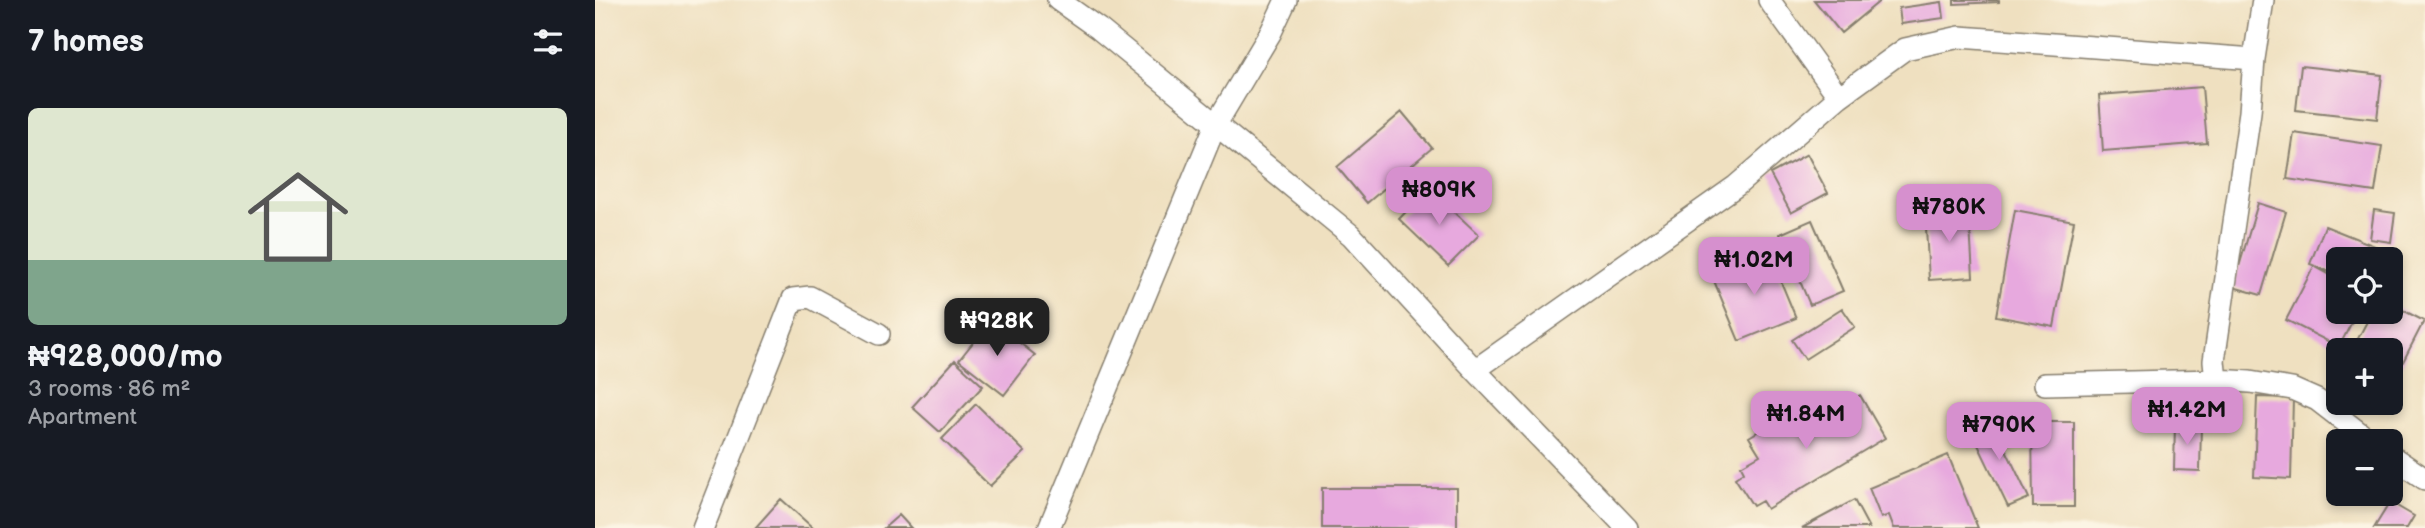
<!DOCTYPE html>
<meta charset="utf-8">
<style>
:root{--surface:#171b24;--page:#20242c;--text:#f1f3f6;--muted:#9ea1a6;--accent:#d690ce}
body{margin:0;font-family:"Balsamiq Sans",sans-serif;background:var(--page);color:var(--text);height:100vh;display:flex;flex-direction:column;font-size:26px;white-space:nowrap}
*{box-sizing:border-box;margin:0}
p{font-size:23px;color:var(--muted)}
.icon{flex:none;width:38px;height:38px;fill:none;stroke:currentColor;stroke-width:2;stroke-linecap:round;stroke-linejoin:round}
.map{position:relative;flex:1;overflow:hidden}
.details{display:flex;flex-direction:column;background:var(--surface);width:595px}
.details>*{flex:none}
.fabs{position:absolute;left:1731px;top:247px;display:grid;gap:14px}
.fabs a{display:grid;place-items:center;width:77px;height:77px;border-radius:10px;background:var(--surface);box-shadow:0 4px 10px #0003;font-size:35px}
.price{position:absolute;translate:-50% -60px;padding:0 16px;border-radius:14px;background:var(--accent);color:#111;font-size:23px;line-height:46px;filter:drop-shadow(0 2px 4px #0008)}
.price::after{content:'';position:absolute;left:50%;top:42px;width:21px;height:16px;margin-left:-10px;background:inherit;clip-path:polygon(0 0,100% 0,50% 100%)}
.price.current{background:#222;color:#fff}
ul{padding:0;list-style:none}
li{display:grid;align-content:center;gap:14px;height:371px;padding:0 28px}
li span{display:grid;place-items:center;height:217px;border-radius:10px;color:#555}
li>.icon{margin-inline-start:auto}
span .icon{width:126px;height:126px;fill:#fffc;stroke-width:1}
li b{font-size:30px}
h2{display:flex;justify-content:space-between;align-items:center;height:84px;padding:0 28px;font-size:30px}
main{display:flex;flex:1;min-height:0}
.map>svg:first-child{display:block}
</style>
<main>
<section class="details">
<h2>7 homes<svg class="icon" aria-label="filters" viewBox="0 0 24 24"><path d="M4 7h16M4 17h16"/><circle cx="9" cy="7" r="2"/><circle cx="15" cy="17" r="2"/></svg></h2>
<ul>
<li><span style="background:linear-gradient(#dfe7d0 70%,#7fa58c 0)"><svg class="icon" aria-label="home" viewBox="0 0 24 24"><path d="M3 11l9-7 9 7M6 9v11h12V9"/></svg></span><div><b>₦928,000/mo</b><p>3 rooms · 86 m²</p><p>Apartment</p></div></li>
</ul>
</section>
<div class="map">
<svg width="1830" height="528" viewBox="0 0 1830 528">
<rect width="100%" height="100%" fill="#fcf5e5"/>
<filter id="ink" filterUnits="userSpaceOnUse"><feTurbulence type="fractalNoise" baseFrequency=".0143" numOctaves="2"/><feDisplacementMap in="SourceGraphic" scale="14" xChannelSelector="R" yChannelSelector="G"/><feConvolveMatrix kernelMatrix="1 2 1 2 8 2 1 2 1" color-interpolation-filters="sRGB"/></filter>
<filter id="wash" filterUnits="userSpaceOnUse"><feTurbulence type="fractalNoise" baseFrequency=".00686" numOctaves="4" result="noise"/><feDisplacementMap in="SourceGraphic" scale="28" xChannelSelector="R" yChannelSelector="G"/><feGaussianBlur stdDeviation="1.57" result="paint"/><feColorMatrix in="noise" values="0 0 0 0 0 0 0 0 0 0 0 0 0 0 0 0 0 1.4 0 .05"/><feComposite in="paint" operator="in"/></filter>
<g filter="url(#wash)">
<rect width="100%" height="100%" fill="#efe0c0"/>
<g id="blocks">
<!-- building -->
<path fill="#e7a9de" d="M 1219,0 L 1286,0 L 1246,33 Z
M 1359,0 L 1404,0 L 1404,2 L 1359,4 Z
M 1347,2 L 1349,18 L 1306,24 L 1304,8 Z
M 1706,66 L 1787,75 L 1782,119 L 1701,110 Z
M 1607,87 L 1612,143 L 1508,151 L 1504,95 Z
M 807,112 L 837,148 L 772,203 L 742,167 Z
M 1699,133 L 1787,146 L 1780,192 L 1692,179 Z
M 1212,154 L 1233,193 L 1196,213 L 1175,174 Z
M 834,188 L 884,235 L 853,266 L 804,219 Z
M 1663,203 L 1691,212 L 1666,295 L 1638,287 Z
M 1374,208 L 1378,277 L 1334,280 L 1330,211 Z
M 1420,210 L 1479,221 L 1459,327 L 1401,316 Z
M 1779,210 L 1800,213 L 1796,242 L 1775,239 Z
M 1217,220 L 1248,291 L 1215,305 L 1185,234 Z
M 1730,226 L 1785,248 L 1780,259 L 1743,259 L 1743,275 L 1715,264 Z
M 1174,253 L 1201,318 L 1144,341 L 1117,276 Z
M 1719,266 L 1743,279 L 1743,312 L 1762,312 L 1744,347 L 1691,320 Z
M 1796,304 L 1829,321 L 1796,385 L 1796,350 L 1757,350 L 1777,312 L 1796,312 Z
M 1247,308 L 1260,327 L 1210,359 L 1197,340 Z
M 396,320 L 440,355 L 409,395 L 364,360 Z
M 360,360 L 388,386 L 345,432 L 317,407 Z
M 1265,395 L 1290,438 L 1172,509 L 1167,501 L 1158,506 L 1140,478 L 1149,472 L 1146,466 L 1165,455 L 1154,437 L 1200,409 L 1211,427 Z
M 1662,397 L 1698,398 L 1696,479 L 1659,477 Z
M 381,404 L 430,452 L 395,486 L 347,439 Z
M 1395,416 L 1434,498 L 1413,507 L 1374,426 Z
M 1437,422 L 1479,422 L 1479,507 L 1438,507 Z
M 1580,423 L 1606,424 L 1605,471 L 1579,470 Z
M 1353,455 L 1383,528 L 1299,528 L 1294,515 L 1286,518 L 1274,488 Z
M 727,488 L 862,488 L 862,528 L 727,528 Z
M 186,499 L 218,528 L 160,528 Z
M 1259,500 L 1274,528 L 1207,528 Z
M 1795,502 L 1819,516 L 1812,528 L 1779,528 Z
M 304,515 L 316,528 L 289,528 Z"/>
</g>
</g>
<g filter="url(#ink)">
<use href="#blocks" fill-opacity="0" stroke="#867e6e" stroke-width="2"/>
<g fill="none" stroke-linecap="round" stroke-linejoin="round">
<defs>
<path id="minor" d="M 463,0 L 504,29 L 756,235 L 880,370 L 1032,528
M 1174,0 L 1244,97
M 880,370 L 1141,186 L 1244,97 L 1310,49 L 1365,37 L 1659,59
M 1621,380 L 1619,361 L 1655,112 L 1659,59 L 1668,0
M 1450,384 L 1621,380 L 1655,382 L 1697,389 L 1722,400 L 1775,441
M 1796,456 L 1830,479
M 108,528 L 198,299 L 215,297 L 284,334
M 454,528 L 621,124 L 676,32 L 691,0"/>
</defs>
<!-- minor casing -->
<use href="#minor" stroke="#867e6e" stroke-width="24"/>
<!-- minor -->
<use href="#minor" stroke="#fff" stroke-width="21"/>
</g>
</g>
</svg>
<div class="fabs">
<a><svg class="icon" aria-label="locate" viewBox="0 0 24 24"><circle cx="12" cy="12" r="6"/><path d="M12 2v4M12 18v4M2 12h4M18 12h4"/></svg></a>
<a>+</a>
<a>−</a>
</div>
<b class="price" style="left:844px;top:227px">₦809K</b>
<b class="price" style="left:1354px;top:244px">₦780K</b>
<b class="price" style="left:1159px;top:297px">₦1.02M</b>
<b class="price current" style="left:402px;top:358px">₦928K</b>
<b class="price" style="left:1592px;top:447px">₦1.42M</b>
<b class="price" style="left:1211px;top:451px">₦1.84M</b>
<b class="price" style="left:1404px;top:462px">₦790K</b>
</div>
</main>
